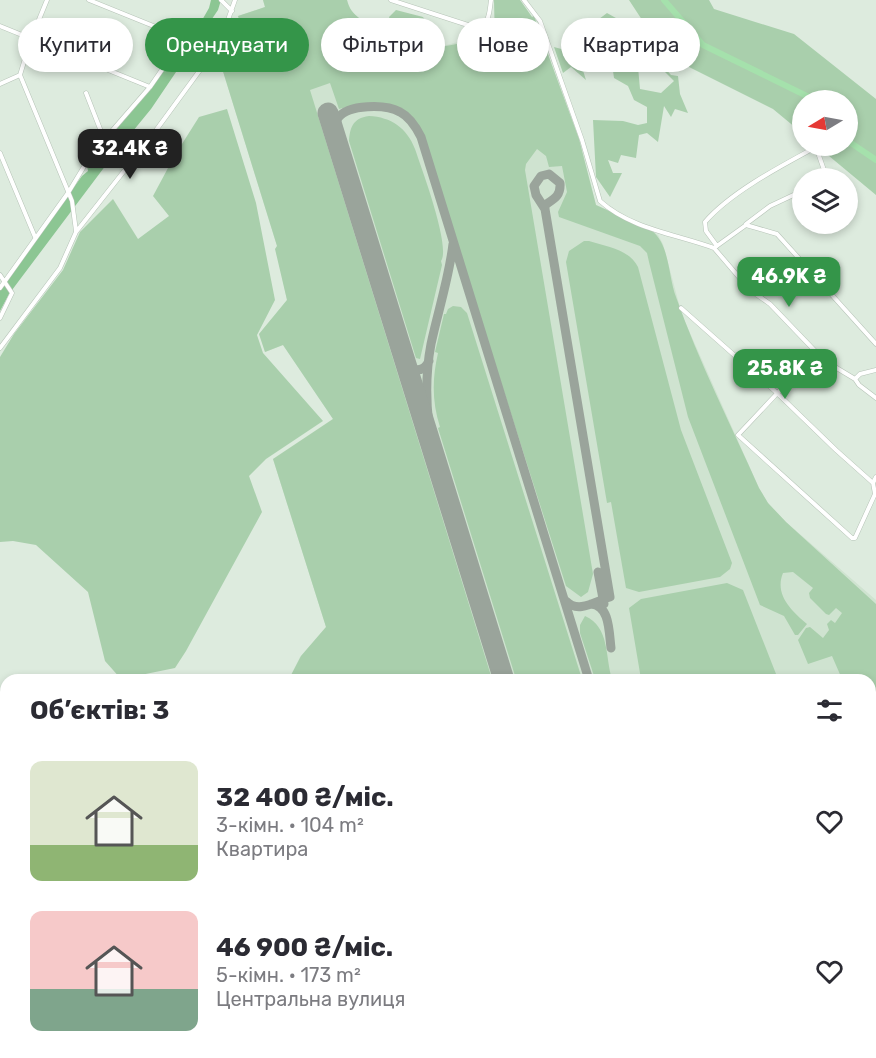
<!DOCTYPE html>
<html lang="uk">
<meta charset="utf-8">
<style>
:root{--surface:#fff;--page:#f7f7f7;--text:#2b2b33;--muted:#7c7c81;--accent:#349549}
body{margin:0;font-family:Rubik,sans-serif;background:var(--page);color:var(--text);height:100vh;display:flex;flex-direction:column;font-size:22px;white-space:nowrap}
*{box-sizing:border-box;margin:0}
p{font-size:20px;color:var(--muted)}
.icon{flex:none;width:33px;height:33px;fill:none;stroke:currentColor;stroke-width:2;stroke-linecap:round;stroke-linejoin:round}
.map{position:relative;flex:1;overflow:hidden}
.side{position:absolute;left:0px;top:674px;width:876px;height:386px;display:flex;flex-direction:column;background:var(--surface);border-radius:18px 18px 0 0;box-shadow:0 3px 9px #0003}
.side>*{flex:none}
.banner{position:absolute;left:18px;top:18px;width:840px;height:54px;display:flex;gap:12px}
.needle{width:39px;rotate:260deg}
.tools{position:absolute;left:792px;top:90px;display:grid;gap:12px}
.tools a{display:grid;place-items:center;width:66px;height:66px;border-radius:50%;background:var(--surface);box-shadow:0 3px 9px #0003;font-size:30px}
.price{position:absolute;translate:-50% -51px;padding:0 14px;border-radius:12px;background:var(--accent);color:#fff;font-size:20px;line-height:39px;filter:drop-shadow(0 2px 3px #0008)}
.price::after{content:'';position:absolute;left:50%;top:36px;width:18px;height:14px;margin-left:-9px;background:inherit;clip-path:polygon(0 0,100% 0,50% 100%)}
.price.selected{background:#222;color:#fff}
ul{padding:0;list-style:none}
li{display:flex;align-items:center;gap:18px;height:150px;padding:0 30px}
li span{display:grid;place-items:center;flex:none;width:168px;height:120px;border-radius:12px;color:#555}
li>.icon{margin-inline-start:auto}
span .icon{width:72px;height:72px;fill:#fffc;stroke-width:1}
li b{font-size:26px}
h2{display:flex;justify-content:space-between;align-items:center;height:72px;padding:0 30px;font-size:26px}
.chip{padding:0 21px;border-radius:27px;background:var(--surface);box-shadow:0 3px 9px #0003;font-size:21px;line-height:54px}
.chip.selected{background:var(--accent);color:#fff}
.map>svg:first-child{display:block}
</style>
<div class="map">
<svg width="876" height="1058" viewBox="0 0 876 1058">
<rect width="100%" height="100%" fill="#ddebde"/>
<!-- built -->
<path fill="#cfe3d0" d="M 263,0 L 347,0 L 349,9 L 360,20 L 381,28 L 399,67 L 437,56 L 435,48 L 458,42 L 495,37 L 494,0 L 520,0 L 532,17 L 534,16 L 579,139 L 596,205 L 651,230 L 658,235 L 663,244 L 682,315 L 759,488 L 768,503 L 786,522 L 876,600 L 876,963 L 870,968 L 870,680 L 289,679 L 300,657 L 326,627 L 273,459 L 333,419 L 283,345 L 265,352 L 259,334 L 287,300 L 276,249 L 277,246 L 221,65 L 250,55 L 238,16 L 265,7 Z
M 517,1053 L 839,1053 L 843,1058 L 515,1058 L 519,1056 Z"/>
<!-- green -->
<path fill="#a9cfac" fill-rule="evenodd" d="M 263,0 L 347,0 C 351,17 365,22 381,28 L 399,67 L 437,56 L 435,48 L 495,37 L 494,0 L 520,0 L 532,17 L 534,16 L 579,139 L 596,205 L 651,230 C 670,244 668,276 676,297 C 699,362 731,425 759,488 L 768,503 L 786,522 L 876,604 L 876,775 L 870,780 L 870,680 L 842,679 L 832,656 L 808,664 L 798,640 L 806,628 L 810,627 L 823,638 L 829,630 L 827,624 L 831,620 L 835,623 L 842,613 L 836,608 L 829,615 L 826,614 L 810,598 L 809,593 L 813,588 L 793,572 L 783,573 C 774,595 792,611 807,624 L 798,635 L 795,635 L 784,616 L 760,605 L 688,417 L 649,262 L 647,253 L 640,246 L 559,217 L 558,212 L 567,192 L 562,166 L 549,167 L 546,156 L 537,149 L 526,164 L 525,170 L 593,574 L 588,592 L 581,597 L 566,586 L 422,135 C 399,101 376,99 339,109 L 330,83 L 310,90 L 492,679 L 289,679 L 301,656 L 326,627 L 273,459 L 333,419 L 283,345 L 265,352 L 259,334 L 287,300 L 275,249 L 277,246 L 221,65 L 250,55 L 238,16 L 265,7 Z
M 629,0 L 709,0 L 714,9 L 794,34 L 876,99 L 876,195 L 817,146 L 848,146 L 848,100 L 802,100 L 802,133 L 773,109 L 665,55 Z
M 396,10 L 423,17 L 433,33 C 430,42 420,45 411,47 C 402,39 392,29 389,17 Z
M 607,13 L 623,22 L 671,75 L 678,76 L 680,94 L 688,113 L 675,109 L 671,117 L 664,106 L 658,142 L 647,133 L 639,135 L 636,158 L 621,155 L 618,163 L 608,160 L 613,173 L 622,173 L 610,197 L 596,177 L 593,120 L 623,121 L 638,125 L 647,123 L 647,107 L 634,100 L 628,86 L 614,78 L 613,71 L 625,65 L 617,59 L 603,60 L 592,69 L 588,59 L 580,61 L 586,80 L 571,67 L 563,73 L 554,47 L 565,50 L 568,47 L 568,41 L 583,33 L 580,23 L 595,22 ZM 656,63 L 674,81 L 661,93 L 640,89 L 638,67 Z
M 227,109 L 256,203 L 275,300 L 257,335 L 263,353 L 323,421 L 266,459 L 249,476 L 262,512 L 186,651 L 175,668 L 121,679 L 105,661 L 88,592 L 36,545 L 13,541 L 0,542 L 0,357 L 14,334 L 63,270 L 80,232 L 113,199 L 138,239 L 169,216 L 153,196 L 175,155 L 199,117 Z
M 369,116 C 391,117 407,128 415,149 C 422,170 451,247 441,261 L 442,265 L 420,359 L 416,358 L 349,141 C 350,129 352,118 369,116 Z
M 584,241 L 589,241 C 607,247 629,249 638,267 L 681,430 L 732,563 L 730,569 L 720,577 L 639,592 L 626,588 L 611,502 L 607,503 L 566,262 L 569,251 Z
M 453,306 L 461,307 L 467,313 L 582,679 L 516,679 L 438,428 L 440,427 C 432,402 432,379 438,353 L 435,352 L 444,314 L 446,314 L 448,309 Z
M 727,583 L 743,590 L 778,679 L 641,679 L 629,608 L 641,599 Z
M 585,616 C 610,627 605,657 612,679 L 595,679 L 580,633 L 580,625 Z
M 0,1024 L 6,1026 L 6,1053 L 47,1053 L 56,1056 L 55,1058 L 0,1058 Z
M 711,1053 L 811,1053 L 815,1058 L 712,1058 Z"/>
<!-- forest -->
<path fill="#8cc693" d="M 211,0 L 221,0 L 218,10 L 151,109 L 115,153 L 9,294 L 0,311 L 0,289 L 82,176 L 88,171 L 87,165 L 102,144 L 147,93 L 201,22 L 209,8 Z"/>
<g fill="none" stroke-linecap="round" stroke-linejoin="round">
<!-- river -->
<path stroke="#a5e1ac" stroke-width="6" d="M 664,0 L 703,45 L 815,100
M 848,141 L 876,160"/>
<!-- taxiway -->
<path stroke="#9aa49b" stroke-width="9" d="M 336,137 C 335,130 334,124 338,118 C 348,104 386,104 400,112 C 410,117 416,127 421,137 L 589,680
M 545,209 L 536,195 L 534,186 L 541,176 L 549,174 L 560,183 C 561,196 554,199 545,205 L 545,209 L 610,597 C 596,601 578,614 566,601
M 406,362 C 413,372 423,373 429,361
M 434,455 C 426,418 424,381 431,344 C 438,311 449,278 453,244
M 598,572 L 604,604
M 591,604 C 610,605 609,633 611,648
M 870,832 L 876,826
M 870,865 C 876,874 876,881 870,889
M 705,1053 L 706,1058
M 542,1058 L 546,1053"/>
<!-- runway -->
<path stroke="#9aa49b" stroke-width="21" d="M 328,113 L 504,680
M 620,1053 L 622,1058"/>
<defs>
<path id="street" d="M 47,0 L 31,39 L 20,75 L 72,201 L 76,231
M 89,0 L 198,44 L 211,55
M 221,0 L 232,11
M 391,0 L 474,27 C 490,25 489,14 491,0
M 524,0 L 540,21 L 582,140 L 600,201 C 631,229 676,234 714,248
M 0,26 L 150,87
M 0,84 L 20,75
M 86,93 L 104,139
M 0,153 L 35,237
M 746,224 L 770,206 L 802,191
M 717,246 L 706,231 L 705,222 C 731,192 781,166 816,147 L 824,170 L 820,178
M 714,248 L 750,290 L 770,304 L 816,352 L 835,367 L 855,379 L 859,385 L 876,398
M 714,248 L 746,225 L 777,234 L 876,344
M 0,275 L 12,293 L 0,318
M 0,288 L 68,193 L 91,155 L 150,87 L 184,38
M 681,308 L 777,393 L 836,450 L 873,483 L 875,494 L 855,538 L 852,538 L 738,435 L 816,352
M 0,348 L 60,268 L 76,232 L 154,133 L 211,55 L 224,31 L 235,0
M 855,379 L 860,374 L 876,370
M 873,483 L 876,477
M 846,1053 L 850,1058"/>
<path id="primary" d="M 0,919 L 6,927
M 0,932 L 6,940
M 94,1057 L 99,1053"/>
</defs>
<!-- street casing -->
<use href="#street" stroke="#b6c3b7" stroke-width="5"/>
<!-- primary casing -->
<use href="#primary" stroke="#68976e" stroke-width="8"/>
<!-- street -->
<use href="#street" stroke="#fff" stroke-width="4"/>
<!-- primary -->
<use href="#primary" stroke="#b4ddb9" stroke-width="6"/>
</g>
</svg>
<div class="tools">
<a><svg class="needle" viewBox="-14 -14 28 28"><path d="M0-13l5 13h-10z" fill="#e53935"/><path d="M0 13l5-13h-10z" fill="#7c7c81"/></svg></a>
<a><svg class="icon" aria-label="layers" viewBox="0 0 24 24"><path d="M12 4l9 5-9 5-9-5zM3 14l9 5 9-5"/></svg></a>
</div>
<b class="price selected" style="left:130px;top:180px">32.4K ₴</b>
<b class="price" style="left:789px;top:308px">46.9K ₴</b>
<b class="price" style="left:785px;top:400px">25.8K ₴</b>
<div class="banner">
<a class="chip">Купити</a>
<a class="chip selected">Орендувати</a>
<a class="chip">Фільтри</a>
<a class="chip">Нове</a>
<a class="chip">Квартира</a>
</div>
<section class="side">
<h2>Об’єктів: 3<svg class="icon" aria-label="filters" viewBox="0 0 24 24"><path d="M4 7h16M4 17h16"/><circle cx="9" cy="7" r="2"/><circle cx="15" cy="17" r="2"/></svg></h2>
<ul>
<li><span style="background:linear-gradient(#dfe7d0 70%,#8fb573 0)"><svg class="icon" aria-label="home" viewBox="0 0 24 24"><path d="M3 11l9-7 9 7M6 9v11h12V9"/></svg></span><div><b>32 400 ₴/міс.</b><p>3-кімн. · 104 m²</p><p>Квартира</p></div><svg class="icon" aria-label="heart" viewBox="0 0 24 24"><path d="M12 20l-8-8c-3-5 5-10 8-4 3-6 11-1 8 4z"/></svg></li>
<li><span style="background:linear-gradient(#f6c9c9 65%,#7fa58c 0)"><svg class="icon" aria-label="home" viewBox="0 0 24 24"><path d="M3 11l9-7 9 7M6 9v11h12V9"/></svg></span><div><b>46 900 ₴/міс.</b><p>5-кімн. · 173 m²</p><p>Центральна вулиця</p></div><svg class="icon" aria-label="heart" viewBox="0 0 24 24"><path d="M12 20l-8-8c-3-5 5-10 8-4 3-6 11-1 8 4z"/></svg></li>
</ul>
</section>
</div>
